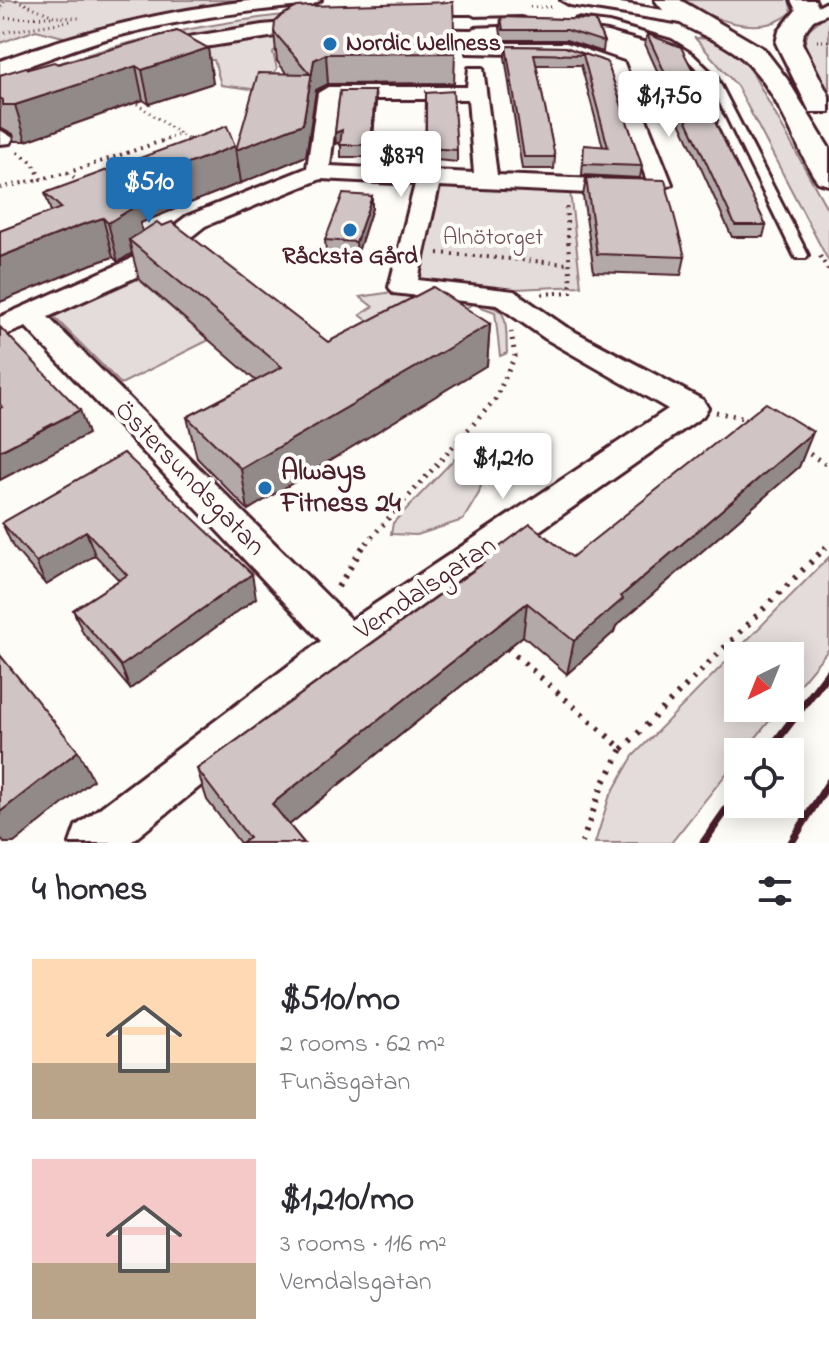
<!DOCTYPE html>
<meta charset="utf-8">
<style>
:root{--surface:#fff;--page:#f2f2f3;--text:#2b2b33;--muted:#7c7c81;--accent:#1f6fb2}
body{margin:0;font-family:"Indie Flower",sans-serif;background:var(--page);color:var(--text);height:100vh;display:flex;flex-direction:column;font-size:30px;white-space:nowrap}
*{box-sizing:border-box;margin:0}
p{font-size:26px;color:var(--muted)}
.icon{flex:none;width:44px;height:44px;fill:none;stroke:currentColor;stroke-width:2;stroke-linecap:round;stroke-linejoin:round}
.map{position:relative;height:843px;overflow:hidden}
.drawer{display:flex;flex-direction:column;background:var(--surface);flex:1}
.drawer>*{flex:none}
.needle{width:52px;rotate:223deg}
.controls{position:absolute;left:724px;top:642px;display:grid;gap:16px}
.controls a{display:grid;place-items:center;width:80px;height:80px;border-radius:0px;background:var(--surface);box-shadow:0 4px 20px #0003;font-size:40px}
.price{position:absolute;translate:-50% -68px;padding:0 18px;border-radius:8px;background:#fff;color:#222;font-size:26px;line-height:52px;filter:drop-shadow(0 2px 4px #0008)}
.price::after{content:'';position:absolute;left:50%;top:48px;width:24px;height:18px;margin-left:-12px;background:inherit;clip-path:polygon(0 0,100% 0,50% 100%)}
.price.on{background:var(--accent);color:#fff}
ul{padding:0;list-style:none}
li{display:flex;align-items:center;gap:24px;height:200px;padding:0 32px}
li span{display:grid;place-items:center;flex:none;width:224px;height:160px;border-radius:0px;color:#555}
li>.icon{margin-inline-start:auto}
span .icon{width:96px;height:96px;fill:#fffc;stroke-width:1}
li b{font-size:34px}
h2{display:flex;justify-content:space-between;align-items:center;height:96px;padding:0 32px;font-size:34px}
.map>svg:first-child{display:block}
</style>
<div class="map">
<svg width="829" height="843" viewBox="0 0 829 843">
<rect width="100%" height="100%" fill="#fdfcf7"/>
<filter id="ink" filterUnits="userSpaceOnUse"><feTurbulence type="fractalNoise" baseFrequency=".0125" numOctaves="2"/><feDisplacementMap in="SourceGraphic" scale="16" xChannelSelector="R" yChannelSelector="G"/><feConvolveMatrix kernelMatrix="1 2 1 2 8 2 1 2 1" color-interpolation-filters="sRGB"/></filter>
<g filter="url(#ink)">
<!-- green -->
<path fill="#e3dcda" stroke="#967e82" stroke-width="2" d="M 0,0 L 261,0 L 156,18 L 67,38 L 36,30 L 0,43 Z
M 679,0 L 789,0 L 792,12 C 759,40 711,18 679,0 Z
M 829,12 L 829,101 L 801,56 L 809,29 Z
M 306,13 L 287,25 L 18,77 C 112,43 207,21 306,13 Z
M 272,32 L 283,42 L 273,52 L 277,69 L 259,90 L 221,85 L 214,60 L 187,60 L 172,50 Z
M 695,38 C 724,38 735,47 751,70 L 829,212 L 829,262 L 737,86 Z
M 439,184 L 570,191 L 581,286 L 494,290 L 418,282 Z
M 138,279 L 209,340 L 121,384 L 53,316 Z
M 399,291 C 420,299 495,297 503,315 C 508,325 506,342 507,353 L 500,356 L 495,312 L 473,304 L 401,344 L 360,315 L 373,307 L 360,297 Z
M 458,455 L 487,462 L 479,493 L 463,520 L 417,535 L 391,534 L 393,523 Z
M 829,557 L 829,649 L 790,696 L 790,656 L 738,656 L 738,708 L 780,708 L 744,752 L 738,752 L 738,759 L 671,843 L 595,843 L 609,798 L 633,756 Z"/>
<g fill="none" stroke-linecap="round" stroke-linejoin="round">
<defs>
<path id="service" d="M 522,18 L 526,21 L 525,23 L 471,25 L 466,22 L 471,19 Z
M 577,19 L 609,23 L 671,41 L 692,54 L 717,78 L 808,255 L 806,258 L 796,258 L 794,255 L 709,81 L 686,58 L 665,45 L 608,29 L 574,24 L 574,20 Z"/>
<path id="minor" d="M 256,0 L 321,0 L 312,5 C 246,11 181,19 117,36 C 77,46 40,64 0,74 L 0,61 C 83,30 168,10 256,0 Z
M 561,0 L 602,0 L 694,15 L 703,20 L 694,25 L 570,5 Z
M 829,1 L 829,13 L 804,24 L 795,19 Z
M 410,17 L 471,17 L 480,22 L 471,27 L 404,26 L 401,22 Z
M 316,20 L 322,21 L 322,29 L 152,55 L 143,49 L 152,43 L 262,25 Z
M 474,43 L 566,43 L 624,63 L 672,184 L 651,196 L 439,186 L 418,280 L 514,291 L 566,327 L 703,400 L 708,408 L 703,416 L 362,655 L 130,843 L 70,843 L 76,826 L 321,641 L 26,327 L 0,337 L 0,317 L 129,260 L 187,216 L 307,168 L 318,93 L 328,87 L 467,87 L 469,68 L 483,68 L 497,175 L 647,181 L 608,71 L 564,55 L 467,53 L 467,45 ZM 338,99 L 468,99 L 474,173 L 330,166 ZM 321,179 L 415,184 L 389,287 L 393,293 L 497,305 L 546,339 L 668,409 L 351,620 L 48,317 L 147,272 L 205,226 Z
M 0,130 L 13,138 L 10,143 L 0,144 Z"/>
<path id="secondary" d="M 655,0 L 680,0 L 764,49 L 787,79 L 829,148 L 829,185 L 818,182 L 813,175 C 792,138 775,86 742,58 C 715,34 676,31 655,0 Z
M 791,0 L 815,0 L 820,11 L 804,32 L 802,43 L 829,96 L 829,112 L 810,112 L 776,43 L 779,31 L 796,10 Z"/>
</defs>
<!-- service casing -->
<use href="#service" stroke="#4a1f2b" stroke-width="6"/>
<!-- minor casing -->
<use href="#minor" stroke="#4a1f2b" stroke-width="6"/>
<!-- secondary casing -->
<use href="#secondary" stroke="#4a1f2b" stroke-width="6"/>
<!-- path-far3 -->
<path stroke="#4a1f2b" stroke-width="3" stroke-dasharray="1 4" stroke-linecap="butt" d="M 16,0 L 56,17 L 79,18
M 530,7 L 552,7
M 0,12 L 5,0
M 0,18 L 51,17
M 0,33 L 70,21
M 817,41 L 829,41
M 133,101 L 190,141
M 162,141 L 181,134"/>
<!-- path-far2 -->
<path stroke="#4a1f2b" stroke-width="4" stroke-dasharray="2 5" stroke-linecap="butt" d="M 188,139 L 194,143
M 18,152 L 33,163 L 41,179 L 67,173 L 82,184
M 67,173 L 168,139
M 0,188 L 41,179
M 438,253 L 569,264
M 820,256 L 829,272
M 542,294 L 571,292 L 566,203"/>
<!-- path-far1 -->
<path stroke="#4a1f2b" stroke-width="5" stroke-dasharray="2 6" stroke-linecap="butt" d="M 716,412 L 753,420
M 803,450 L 829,466
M 361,549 L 495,400 L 515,356 L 511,332
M 824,549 L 829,544"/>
<!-- path -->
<path stroke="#4a1f2b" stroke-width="6" stroke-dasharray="3 8" stroke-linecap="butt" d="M 338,587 L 363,547
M 507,648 L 622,749 L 602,786 L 582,843
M 622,749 L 826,547"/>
<!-- service -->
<use href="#service" fill="#fdfcf7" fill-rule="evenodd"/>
<!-- minor -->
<use href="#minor" fill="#fdfcf7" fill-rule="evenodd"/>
<!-- secondary -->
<use href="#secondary" fill="#fdfcf7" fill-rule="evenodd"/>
<!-- rail -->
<path stroke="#4a1f2b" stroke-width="8" d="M 768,752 L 829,672
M 703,843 L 738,793
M 791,843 L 829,782"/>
</g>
<!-- wall -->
<path fill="#b3a9a9" stroke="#4a1f2b" stroke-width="2" d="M 501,17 L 595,20 L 604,42 L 603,52 L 566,40 L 502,40 L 500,28 Z
M 177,31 L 213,83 L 149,104 L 143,100 L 26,141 L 15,141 L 13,134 L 0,127 L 0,75 L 58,64 Z
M 274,32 L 455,53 L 454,83 L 328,84 L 316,90 L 306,156 L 241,183 L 236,150 L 287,74 L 277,61 Z
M 647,34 L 718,120 L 717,125 L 766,225 L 763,237 L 732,237 L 645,44 Z
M 506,46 L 565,47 L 607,62 L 642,166 L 640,178 L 582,175 L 584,145 L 603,147 L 581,65 L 536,65 L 555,157 L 554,169 L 522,169 L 505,57 Z
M 426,93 L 457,150 L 457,162 L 425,159 Z
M 376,102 L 371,157 L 341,157 L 341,142 L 336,144 L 335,133 Z
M 235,146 L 240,183 L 140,223 L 142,232 L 328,342 L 490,324 L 487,365 L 248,510 L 197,458 L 187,417 L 256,381 L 139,279 L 132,253 L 118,262 L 113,257 L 92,264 L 0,302 L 0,231 L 51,212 L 45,193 Z
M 586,178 L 685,257 L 681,275 L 594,272 L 583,196 Z
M 372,196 L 372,208 L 357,255 L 326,252 L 325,240 Z
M 813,432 L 799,467 L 616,626 L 614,632 L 567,674 L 523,636 L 289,825 L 304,843 L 240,843 L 207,800 L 197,769 L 481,564 L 482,560 L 572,557 Z
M 124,453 L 256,598 L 130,689 L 83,633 L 73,610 L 119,580 L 95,555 L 46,585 L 13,547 L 2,523 Z"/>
<!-- shaded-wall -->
<path fill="#928a89" stroke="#4a1f2b" stroke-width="2" d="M 208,48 L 213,83 L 149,104 L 142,70 Z
M 326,54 L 328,84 L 316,90 L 306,156 L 241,183 L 236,150 L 303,124 L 314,60 Z
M 136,66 L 143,100 L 26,141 L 15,105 Z
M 375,91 L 376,102 L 371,157 L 371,145 Z
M 342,130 L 343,141 L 336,144 L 335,133 Z
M 235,146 L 240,183 L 140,223 L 145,244 L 129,240 L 132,253 L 118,262 L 108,223 L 117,191 Z
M 372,196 L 372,208 L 357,255 L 356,242 Z
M 103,218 L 113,257 L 92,264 L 0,302 L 0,257 L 81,225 Z
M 490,324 L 487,365 L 248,510 L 241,469 Z
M 80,410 L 88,434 L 0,480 L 0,451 Z
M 813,432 L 799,467 L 616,626 L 614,632 L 567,674 L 574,641 L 621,596 Z
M 86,531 L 95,555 L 46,585 L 36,562 Z
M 252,574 L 256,598 L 130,689 L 121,666 Z
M 527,603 L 523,636 L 279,833 L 272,804 Z
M 78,751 L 93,780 L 14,843 L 4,843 L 0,837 L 0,812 Z"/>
<!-- building -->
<path fill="#d0c5c4" stroke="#4a1f2b" stroke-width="2" d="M 453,2 L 455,53 L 326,54 L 314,60 L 303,124 L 236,150 L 258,73 L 310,74 L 274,32 L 275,22 L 282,15 L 297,7 L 310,6 Z
M 501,17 L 595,20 L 604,42 L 567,30 L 503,30 Z
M 177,31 L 208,48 L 142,70 L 136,66 L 15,105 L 3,105 L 3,100 L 0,98 L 0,75 L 26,67 L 29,69 L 54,62 L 58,64 Z
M 647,34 L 681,47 L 718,120 L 714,120 L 766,225 L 735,225 Z
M 506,46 L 565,47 L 607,62 L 642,166 L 583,164 L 584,145 L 608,147 L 583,55 L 534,54 L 555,157 L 524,157 Z
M 340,91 L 375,91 L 371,145 L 340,145 L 342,130 L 335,133 Z
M 453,91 L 457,150 L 426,148 L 426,93 Z
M 227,126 L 235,146 L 117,191 L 136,206 L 108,223 L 103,218 L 81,225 L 0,257 L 0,231 L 61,208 L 45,193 Z
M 586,178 L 665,180 L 685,257 L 597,254 Z
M 343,194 L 372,196 L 356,242 L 325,240 Z
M 157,222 L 162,226 L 172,222 L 328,342 L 433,287 L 490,324 L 241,469 L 187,417 L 282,367 L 129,240 Z
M 0,327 L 80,410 L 0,451 L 0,408 L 2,407 L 0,404 Z
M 766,403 L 813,432 L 621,596 L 623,599 L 574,641 L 527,603 L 272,804 L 304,843 L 241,843 L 249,838 L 197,769 L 484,563 L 482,560 L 530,524 L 572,557 Z
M 124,453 L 252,574 L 121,666 L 73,610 L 127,575 L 86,531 L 36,562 L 2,523 Z
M 0,655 L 78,751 L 0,812 Z"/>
</g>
<!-- markers -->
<g fill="#1f6fb2" stroke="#fdfcf7" stroke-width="3">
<circle cx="330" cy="44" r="8"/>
<circle cx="350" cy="230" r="8"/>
<circle cx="265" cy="488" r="8"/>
</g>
<g text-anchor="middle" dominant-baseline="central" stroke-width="8" stroke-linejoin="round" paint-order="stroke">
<!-- far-poi labels -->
<g font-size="24" font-weight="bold" fill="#4a1f2b" stroke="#fdfcf7" text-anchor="start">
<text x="346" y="44">Nordic Wellness</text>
<text x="350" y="257" text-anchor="middle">Råcksta Gård</text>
</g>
<!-- far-park labels -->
<g font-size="24" fill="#704e57" stroke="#fdfcf7">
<text x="493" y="238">Alnötorget</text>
</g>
<!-- poi labels -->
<g font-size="28" font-weight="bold" fill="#4a1f2b" stroke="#fdfcf7" text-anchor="start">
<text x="281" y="472">Always<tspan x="281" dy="32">Fitness 24</tspan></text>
</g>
<!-- street labels -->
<g font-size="28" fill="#4a1f2b" stroke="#fdfcf7">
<text transform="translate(189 479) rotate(46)">Östersundsgatan</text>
<text transform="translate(426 589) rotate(-34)">Vemdalsgatan</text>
</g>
</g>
</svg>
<div class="controls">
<a><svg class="needle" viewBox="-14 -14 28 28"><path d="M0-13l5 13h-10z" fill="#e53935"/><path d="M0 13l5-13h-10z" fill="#7c7c81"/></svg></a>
<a><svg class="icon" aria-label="locate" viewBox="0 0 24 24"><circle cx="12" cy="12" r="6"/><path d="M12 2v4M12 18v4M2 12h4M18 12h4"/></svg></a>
</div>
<b class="price" style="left:669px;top:139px">$1,750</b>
<b class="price" style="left:401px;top:199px">$879</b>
<b class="price on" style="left:149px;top:225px">$510</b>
<b class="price" style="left:503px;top:501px">$1,210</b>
</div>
<section class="drawer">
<h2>4 homes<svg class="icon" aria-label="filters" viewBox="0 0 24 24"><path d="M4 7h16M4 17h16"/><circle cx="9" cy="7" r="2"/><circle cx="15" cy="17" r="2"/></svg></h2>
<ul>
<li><span style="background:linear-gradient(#ffd9b3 65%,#b9a48a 0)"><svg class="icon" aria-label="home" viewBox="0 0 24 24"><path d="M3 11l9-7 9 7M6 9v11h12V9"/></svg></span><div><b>$510/mo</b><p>2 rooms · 62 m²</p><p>Funäsgatan</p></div></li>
<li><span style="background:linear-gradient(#f6c9c9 65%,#b9a48a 0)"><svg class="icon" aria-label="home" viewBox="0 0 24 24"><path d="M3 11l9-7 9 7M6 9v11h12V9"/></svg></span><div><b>$1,210/mo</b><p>3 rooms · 116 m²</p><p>Vemdalsgatan</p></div></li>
</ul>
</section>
